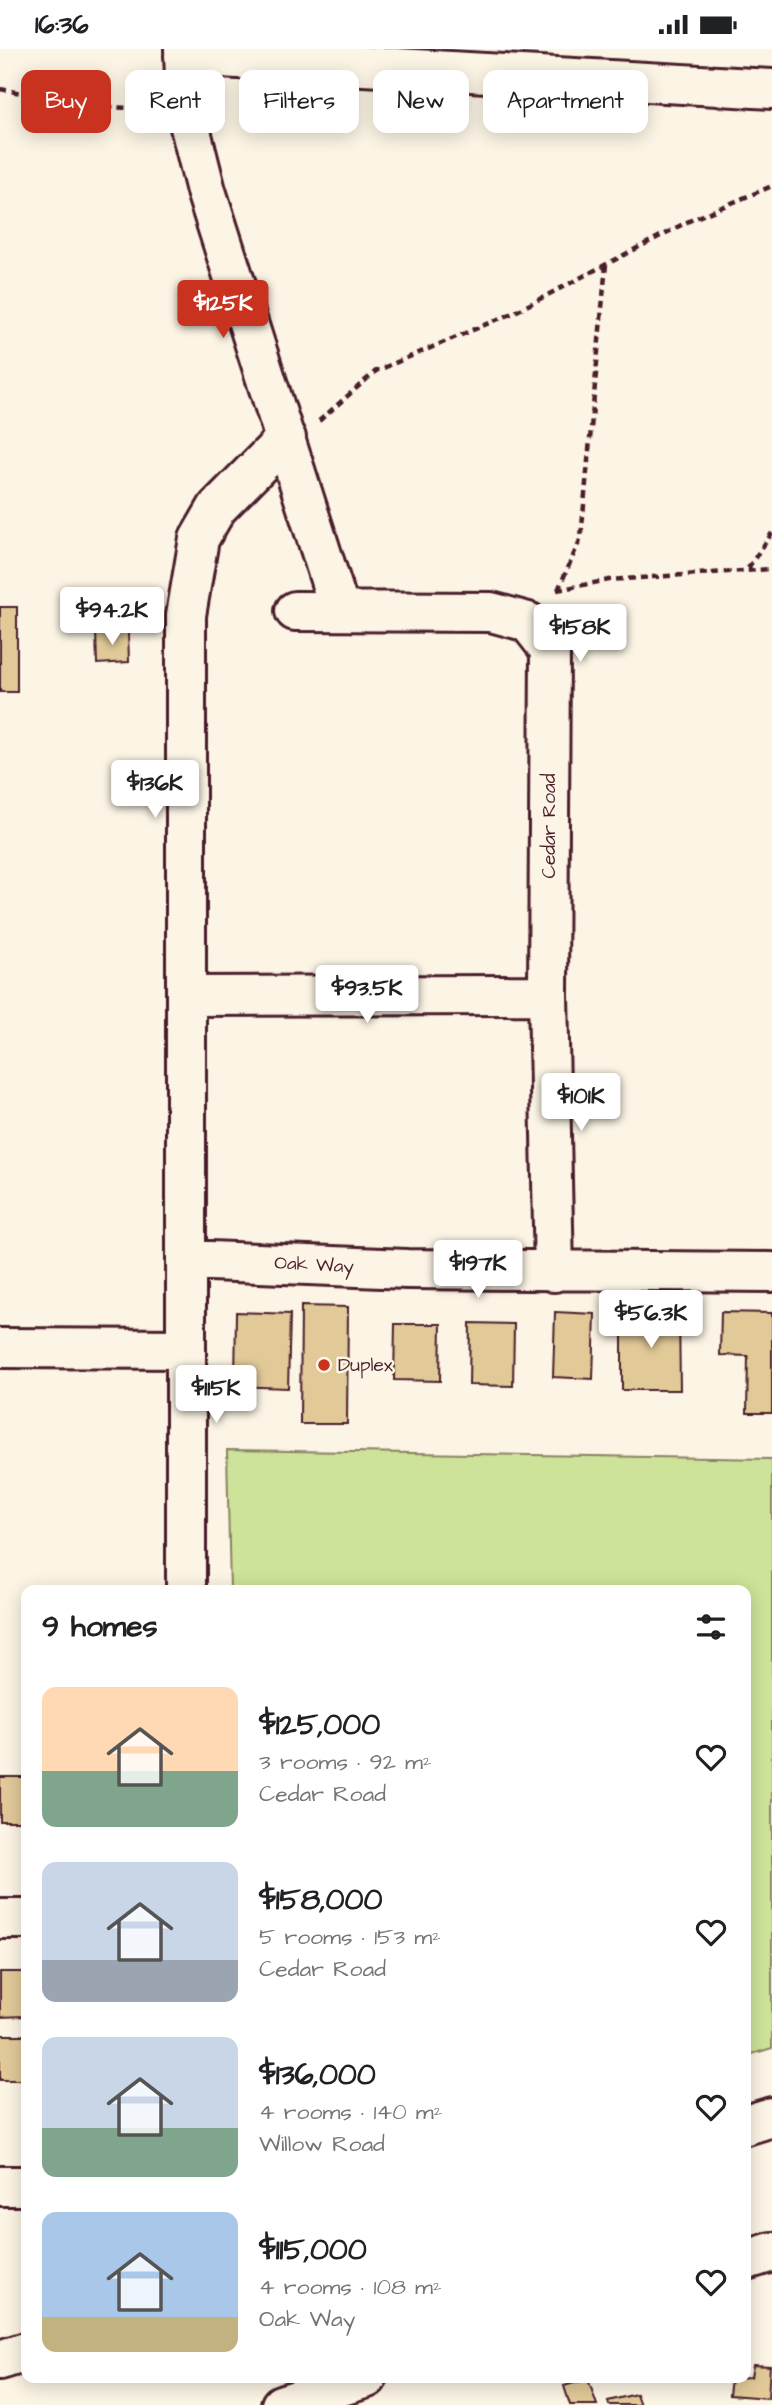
<!DOCTYPE html>
<meta charset="utf-8">
<style>
:root{--surface:#fff;--page:#f2f2f2;--text:#202124;--muted:#757577;--accent:#c8321e}
body{margin:0;font-family:"Architects Daughter",sans-serif;background:var(--page);color:var(--text);height:100vh;display:flex;flex-direction:column;font-size:26px;white-space:nowrap}
*{box-sizing:border-box;margin:0}
p{font-size:23px;color:var(--muted)}
.icon{flex:none;width:38px;height:38px;fill:none;stroke:currentColor;stroke-width:2;stroke-linecap:round;stroke-linejoin:round}
.map{position:relative;flex:1;overflow:hidden}
.side{position:absolute;left:21px;top:1536px;width:730px;height:798px;display:flex;flex-direction:column;background:var(--surface);border-radius:14px;box-shadow:0 4px 18px #0003}
.side>*{flex:none}
.top-card{position:absolute;left:21px;top:21px;width:732px;height:63px;display:flex;gap:14px}
.price{position:absolute;translate:-50% -60px;padding:0 16px;border-radius:7px;background:#fff;color:#222;font-size:23px;line-height:46px;filter:drop-shadow(0 2px 4px #0008)}
.price::after{content:'';position:absolute;left:50%;top:42px;width:21px;height:16px;margin-left:-10px;background:inherit;clip-path:polygon(0 0,100% 0,50% 100%)}
.price.on{background:var(--accent);color:#fff}
ul{padding:0;list-style:none}
li{display:flex;align-items:center;gap:21px;height:175px;padding:0 21px}
li span{display:grid;place-items:center;flex:none;width:196px;height:140px;border-radius:14px;color:#555}
li>.icon{margin-inline-start:auto}
span .icon{width:84px;height:84px;fill:#fffc;stroke-width:1}
li b{font-size:30px}
h2{display:flex;justify-content:space-between;align-items:center;height:84px;padding:0 21px;font-size:30px}
.chip{padding:0 24px;border-radius:14px;background:var(--surface);box-shadow:0 4px 18px #0003;font-size:24px;line-height:63px}
.chip.on{background:var(--accent);color:#fff}
.status{display:flex;justify-content:space-between;align-items:center;height:49px;padding:0 35px;background:var(--surface);direction:ltr}
.status svg{height:19px;fill:currentColor}
.map>svg:first-child{display:block}
</style>
<div class="status"><b>16:36</b><svg viewBox="0 0 49 12"><path d="M0 12V9h3v3zM5 12V6h3v6zM10 12V3h3v9zM15 12V0h3v12zM26 1h20v11H26zM47 4h2v5h-2z"/></svg></div>
<div class="map">
<svg width="772" height="2356" viewBox="0 0 772 2356">
<rect width="100%" height="100%" fill="#fcf5e5"/>
<filter id="ink" filterUnits="userSpaceOnUse"><feTurbulence type="fractalNoise" baseFrequency=".0143" numOctaves="2"/><feDisplacementMap in="SourceGraphic" scale="14" xChannelSelector="R" yChannelSelector="G"/><feConvolveMatrix kernelMatrix="1 2 1 2 8 2 1 2 1" color-interpolation-filters="sRGB"/></filter>
<g filter="url(#ink)">
<!-- green -->
<path fill="#cce399" stroke="#8b8162" stroke-width="2" d="M 227,1401 L 772,1410 L 772,1999 L 746,2007 L 746,1542 L 230,1542 Z"/>
<!-- building -->
<path fill="#e1c998" stroke="#4a1f2b" stroke-width="2" d="M 0,558 L 17,558 L 17,643 L 0,643 Z
M 128,581 L 129,613 L 97,615 L 96,582 Z
M 301,1257 L 348,1258 L 347,1375 L 300,1375 Z
M 622,1260 L 679,1260 L 680,1341 L 622,1341 Z
M 236,1263 L 290,1265 L 288,1339 L 235,1337 Z
M 555,1263 L 595,1265 L 593,1330 L 553,1328 Z
M 721,1263 L 772,1264 L 772,1364 L 747,1364 L 748,1307 L 720,1306 Z
M 470,1274 L 514,1275 L 513,1337 L 469,1336 Z
M 395,1275 L 441,1275 L 440,1332 L 394,1331 Z
M 0,1728 L 26,1728 L 26,1772 L 0,1772 Z
M 0,1923 L 26,1923 L 26,1967 L 0,1968 Z
M 0,1986 L 26,1986 L 26,2031 L 0,2031 Z
M 753,2316 L 770,2317 L 768,2349 L 729,2346 L 731,2329 L 751,2328 Z
M 588,2330 L 597,2356 L 570,2356 L 564,2337 Z
M 636,2345 L 640,2356 L 609,2356 L 608,2352 Z"/>
<g fill="none" stroke-linecap="round" stroke-linejoin="round">
<defs>
<path id="minor" d="M 184,0 L 186,62 L 206,142 L 340,562
M 184,7 L 772,40
M 295,562 L 491,563 L 528,573 L 550,601 L 548,946 L 554,1223
M 186,947 L 548,946
M 186,1211 L 407,1220 L 772,1223
M 0,1299 L 186,1300
M 186,1542 L 186,566 L 199,490 L 217,459 L 286,389
M 0,1870 L 26,1870
M 0,2137 L 26,2137"/>
<path id="major" d="M 746,2076 L 772,2068
M 746,2211 L 772,2203
M 0,2311 L 26,2303
M 281,2356 L 367,2329"/>
</defs>
<!-- minor casing -->
<use href="#minor" stroke="#4a1f2b" stroke-width="44"/>
<!-- major casing -->
<use href="#major" stroke="#4a1f2b" stroke-width="44"/>
<!-- path -->
<path stroke="#4a1f2b" stroke-width="4.5" stroke-dasharray="7 5" stroke-linecap="butt" d="M 0,40 L 92,57 L 147,60
M 319,372 L 376,322 L 513,264 L 691,171 L 772,137
M 748,519 L 772,484
M 557,541 L 609,531 L 772,520
M 558,541 L 581,489 L 606,215"/>
<!-- minor -->
<use href="#minor" stroke="#fcf5e5" stroke-width="38"/>
<!-- major -->
<use href="#major" stroke="#fcf5e5" stroke-width="38"/>
</g>
</g>
<!-- markers -->
<circle fill="#c8321e" stroke="#fcf5e5" stroke-width="2.5" cx="324" cy="1316" r="7"/>
<g text-anchor="middle" dominant-baseline="central" stroke-width="5" stroke-linejoin="round" paint-order="stroke">
<!-- street labels -->
<g font-size="19" fill="#4a1f2b" stroke="#fcf5e5">
<text transform="translate(549 777) rotate(-90)">Cedar Road</text>
<text transform="translate(314 1216) rotate(3)">Oak Way</text>
</g>
<!-- poi labels -->
<g font-size="19" fill="#4a1f2b" stroke="#fcf5e5" text-anchor="start">
<text x="338" y="1316">Duplex</text>
</g>
</g>
</svg>
<b class="price on" style="left:223px;top:291px">$125K</b>
<b class="price" style="left:112px;top:598px">$94.2K</b>
<b class="price" style="left:580px;top:615px">$158K</b>
<b class="price" style="left:155px;top:771px">$136K</b>
<b class="price" style="left:367px;top:976px">$93.5K</b>
<b class="price" style="left:581px;top:1084px">$101K</b>
<b class="price" style="left:478px;top:1251px">$197K</b>
<b class="price" style="left:651px;top:1301px">$56.3K</b>
<b class="price" style="left:216px;top:1376px">$115K</b>
<div class="top-card">
<a class="chip on">Buy</a>
<a class="chip">Rent</a>
<a class="chip">Filters</a>
<a class="chip">New</a>
<a class="chip">Apartment</a>
</div>
<section class="side">
<h2>9 homes<svg class="icon" aria-label="filters" viewBox="0 0 24 24"><path d="M4 7h16M4 17h16"/><circle cx="9" cy="7" r="2"/><circle cx="15" cy="17" r="2"/></svg></h2>
<ul>
<li><span style="background:linear-gradient(#ffd9b3 60%,#7fa58c 0)"><svg class="icon" aria-label="home" viewBox="0 0 24 24"><path d="M3 11l9-7 9 7M6 9v11h12V9"/></svg></span><div><b>$125,000</b><p>3 rooms · 92 m²</p><p>Cedar Road</p></div><svg class="icon" aria-label="heart" viewBox="0 0 24 24"><path d="M12 20l-8-8c-3-5 5-10 8-4 3-6 11-1 8 4z"/></svg></li>
<li><span style="background:linear-gradient(#c9d6e8 70%,#9aa5b1 0)"><svg class="icon" aria-label="home" viewBox="0 0 24 24"><path d="M3 11l9-7 9 7M6 9v11h12V9"/></svg></span><div><b>$158,000</b><p>5 rooms · 153 m²</p><p>Cedar Road</p></div><svg class="icon" aria-label="heart" viewBox="0 0 24 24"><path d="M12 20l-8-8c-3-5 5-10 8-4 3-6 11-1 8 4z"/></svg></li>
<li><span style="background:linear-gradient(#c9d6e8 65%,#7fa58c 0)"><svg class="icon" aria-label="home" viewBox="0 0 24 24"><path d="M3 11l9-7 9 7M6 9v11h12V9"/></svg></span><div><b>$136,000</b><p>4 rooms · 140 m²</p><p>Willow Road</p></div><svg class="icon" aria-label="heart" viewBox="0 0 24 24"><path d="M12 20l-8-8c-3-5 5-10 8-4 3-6 11-1 8 4z"/></svg></li>
<li><span style="background:linear-gradient(#a9c7e8 75%,#c2b280 0)"><svg class="icon" aria-label="home" viewBox="0 0 24 24"><path d="M3 11l9-7 9 7M6 9v11h12V9"/></svg></span><div><b>$115,000</b><p>4 rooms · 108 m²</p><p>Oak Way</p></div><svg class="icon" aria-label="heart" viewBox="0 0 24 24"><path d="M12 20l-8-8c-3-5 5-10 8-4 3-6 11-1 8 4z"/></svg></li>
</ul>
</section>
</div>
